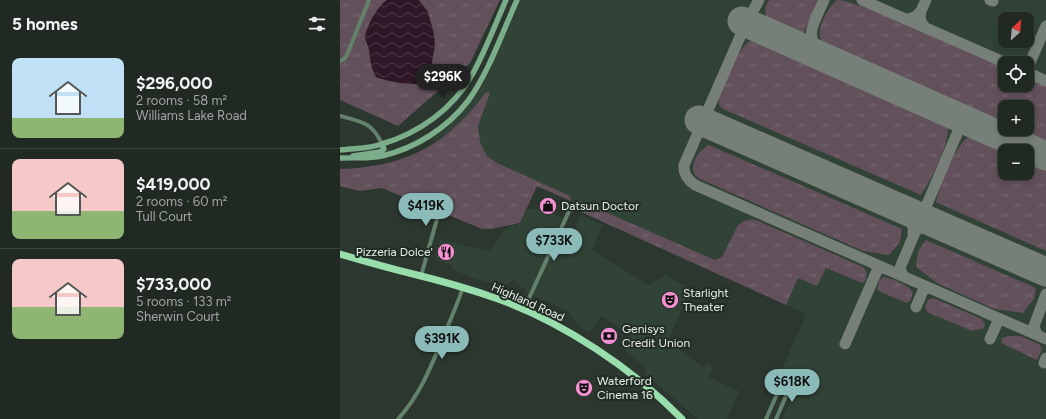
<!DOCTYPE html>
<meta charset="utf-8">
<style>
:root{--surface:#212923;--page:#2d3530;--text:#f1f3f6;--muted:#a2a6a6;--line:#3e4541;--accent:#8bbbb9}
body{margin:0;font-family:Figtree,sans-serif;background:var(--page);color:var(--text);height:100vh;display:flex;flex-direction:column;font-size:15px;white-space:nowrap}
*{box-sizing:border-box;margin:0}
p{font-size:13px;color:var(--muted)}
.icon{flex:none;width:22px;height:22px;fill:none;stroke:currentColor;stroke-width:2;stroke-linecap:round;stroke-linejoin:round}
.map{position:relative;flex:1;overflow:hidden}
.details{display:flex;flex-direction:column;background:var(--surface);width:340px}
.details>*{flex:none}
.needle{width:26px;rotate:26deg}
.controls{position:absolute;left:658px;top:12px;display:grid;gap:8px}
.controls a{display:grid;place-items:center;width:36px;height:36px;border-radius:8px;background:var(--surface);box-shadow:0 2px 6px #0003,0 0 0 1px var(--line);font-size:20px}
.price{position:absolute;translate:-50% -34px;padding:0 9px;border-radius:14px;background:var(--accent);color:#111;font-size:13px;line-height:26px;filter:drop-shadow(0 1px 2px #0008)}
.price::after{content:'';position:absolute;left:50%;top:24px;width:12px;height:9px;margin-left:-6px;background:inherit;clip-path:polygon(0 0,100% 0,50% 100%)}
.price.on{background:#222;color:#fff}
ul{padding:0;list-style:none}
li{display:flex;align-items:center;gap:12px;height:100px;padding:0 12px}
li+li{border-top:1px solid var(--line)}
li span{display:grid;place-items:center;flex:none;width:112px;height:80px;border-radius:8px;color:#555}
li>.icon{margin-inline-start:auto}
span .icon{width:48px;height:48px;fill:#fffc;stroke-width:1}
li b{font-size:17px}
h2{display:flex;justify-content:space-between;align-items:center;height:48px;padding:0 12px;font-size:17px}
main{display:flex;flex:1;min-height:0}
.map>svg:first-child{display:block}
</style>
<main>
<section class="details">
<h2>5 homes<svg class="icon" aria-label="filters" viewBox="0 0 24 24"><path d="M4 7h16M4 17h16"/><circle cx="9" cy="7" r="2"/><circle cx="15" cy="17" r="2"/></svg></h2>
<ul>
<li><span style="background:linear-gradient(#bfe0f5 75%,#8fb573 0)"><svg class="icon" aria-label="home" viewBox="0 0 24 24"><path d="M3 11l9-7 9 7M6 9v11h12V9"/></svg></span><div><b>$296,000</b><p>2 rooms · 58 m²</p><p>Williams Lake Road</p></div></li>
<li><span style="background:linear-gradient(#f6c9c9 65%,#8fb573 0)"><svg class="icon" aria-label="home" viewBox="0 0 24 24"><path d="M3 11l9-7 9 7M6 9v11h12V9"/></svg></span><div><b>$419,000</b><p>2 rooms · 60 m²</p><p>Tull Court</p></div></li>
<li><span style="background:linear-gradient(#f6c9c9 60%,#8fb573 0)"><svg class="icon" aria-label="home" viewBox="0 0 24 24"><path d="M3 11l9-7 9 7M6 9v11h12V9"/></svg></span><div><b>$733,000</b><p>5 rooms · 133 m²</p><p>Sherwin Court</p></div></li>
</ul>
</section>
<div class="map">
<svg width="706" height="419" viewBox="0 0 706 419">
<defs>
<pattern id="grass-tufts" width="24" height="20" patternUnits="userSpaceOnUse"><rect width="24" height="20" fill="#62505b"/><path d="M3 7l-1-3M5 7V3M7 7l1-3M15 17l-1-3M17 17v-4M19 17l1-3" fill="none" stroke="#786a73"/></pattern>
<pattern id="water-waves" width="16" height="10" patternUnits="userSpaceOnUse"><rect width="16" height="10" fill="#301727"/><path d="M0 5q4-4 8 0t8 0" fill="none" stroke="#4e3946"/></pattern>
</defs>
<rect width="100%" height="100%" fill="#2c372f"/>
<!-- built -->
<path fill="#314236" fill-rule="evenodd" d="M 181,0 L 706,0 L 706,419 L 442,419 L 454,393 L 435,385 L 466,314 L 241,212 L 243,207 L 91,139 L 103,131 L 121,114 L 133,100 L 143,85 ZM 665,19 L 687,19 L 687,41 L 665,41 ZM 665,63 L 687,63 L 687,85 L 665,85 ZM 665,107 L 687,107 L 687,129 L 665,129 ZM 665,151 L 687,151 L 687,173 L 665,173 Z
M 187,209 L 202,209 L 222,218 L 218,230 L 223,241 L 229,243 L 241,215 L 263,225 L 252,250 L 308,285 L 325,275 L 350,289 L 328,341 L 364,368 L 367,363 L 373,367 L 368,377 L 399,391 L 387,419 L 358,419 L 304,373 L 307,369 L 283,349 L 291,335 L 261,316 L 249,333 L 237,324 L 228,311 L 187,293 L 186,290 L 180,286 L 174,280 L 167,284 L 159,286 L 128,276 L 112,269 L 111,265 L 98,261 L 96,258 L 100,240 L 150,251 L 162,233 L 171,226 L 180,224 Z"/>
<!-- grass -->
<path fill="url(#grass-tufts)" d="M 0,0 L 160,0 L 130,63 L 58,126 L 0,100 Z
M 429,0 L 479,0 L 464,32 L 458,35 C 442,30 415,21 429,0 Z
M 497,0 L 505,1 L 533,10 L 665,68 L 665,85 L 687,85 L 687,78 L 706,86 L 706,143 L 673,129 L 687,129 L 687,107 L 665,107 L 665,126 L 486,47 C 476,37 479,27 485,16 C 488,10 491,5 497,0 Z
M 414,39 L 602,119 C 605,123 608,125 608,130 C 608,146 590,183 581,195 L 383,109 C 379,106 378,104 379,99 C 385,85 398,43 414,39 Z
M 146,92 L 150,93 L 138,126 L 140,142 L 147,156 L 157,163 L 230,196 L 231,201 L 197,186 L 180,223 L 151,229 L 142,229 L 99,211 L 76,210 L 68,205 L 63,197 L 42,188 L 19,191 L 0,186 L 0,169 C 65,167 108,145 146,92 Z
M 631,135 L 637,136 L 672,151 L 665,151 L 665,173 L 687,173 L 687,158 L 706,166 L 706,251 L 596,202 C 600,186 616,142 631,135 Z
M 369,145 L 562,229 L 560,242 L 549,255 L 523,251 L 360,179 C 345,170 357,151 369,145 Z
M 238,200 L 375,260 L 382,257 L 398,225 C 403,221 408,219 416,220 L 523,267 L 527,272 L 526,280 L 522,283 L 486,268 L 477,286 L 458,278 L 446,305 L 241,212 L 243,207 L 234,203 Z
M 586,240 L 696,288 L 694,299 L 683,313 L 654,309 L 597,283 L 576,267 L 578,251 Z
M 543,277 C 554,279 568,284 573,293 L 570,301 L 566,303 L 537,290 L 539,281 Z
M 593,298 L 642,319 L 645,324 L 644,328 L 632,331 L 587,312 L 585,306 L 588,300 Z
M 669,336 L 680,336 L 699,344 L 702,349 L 697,360 L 661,343 L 662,338 Z"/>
<!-- water -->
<path fill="url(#water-waves)" d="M 47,0 L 79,0 L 88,12 L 94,34 L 95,45 L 90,74 C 88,77 87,80 84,82 C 74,87 46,81 36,77 C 31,68 30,60 29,50 C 28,46 26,42 25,38 C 25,28 39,4 47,0 Z"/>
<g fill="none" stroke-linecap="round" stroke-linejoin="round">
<!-- taxiway -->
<path stroke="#768078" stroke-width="11" d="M 419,0 L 406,23 L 344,165 C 343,174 348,180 355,185 L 706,339
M 522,0 L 666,63
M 650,0 L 653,1
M 581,11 L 586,0
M 565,19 C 572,19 576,17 581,11 C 579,19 581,24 587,29
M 483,57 C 462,35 474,24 484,0
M 689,65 L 706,26
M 687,72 L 706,81
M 615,115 L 619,123 L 619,129
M 357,135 L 362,130 L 377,128
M 701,153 L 706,154
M 563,209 C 571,217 574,223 573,233
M 575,232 C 581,225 589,224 598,225
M 698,268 L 704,275 L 706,281
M 565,277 C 560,272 559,269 562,263 L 619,129 L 624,125 L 633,123
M 576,307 L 585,286
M 697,335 L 694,326 L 706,294
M 650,339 L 659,319
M 505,344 L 539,266
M 704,363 L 706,358"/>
<!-- runway -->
<path stroke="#768078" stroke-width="29" d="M 402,21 L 706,156
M 359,120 L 706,272"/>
<!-- minor -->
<path stroke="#63816b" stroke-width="4" d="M 0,61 L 4,59 L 7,55 L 29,0
M 0,116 C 22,122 32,122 42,144
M 81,276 L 97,219
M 184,309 L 230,209
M 58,419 C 81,394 92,364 105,333 C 111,318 118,303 123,287
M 426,419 L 445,376 L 448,373 L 452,373 L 453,380 L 436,419"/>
<!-- secondary -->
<path stroke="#7cad8a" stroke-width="5.5" d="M 0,150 C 14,148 29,149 42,144 C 79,133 113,109 132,75 C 145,52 155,25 166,0
M 13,156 L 40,152 L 44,149 L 42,144
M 0,158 C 14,157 28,159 42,156 C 76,148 107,128 128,101 C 148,74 163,31 177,0"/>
<!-- trunk -->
<path stroke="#98deac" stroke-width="7" d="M 0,254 C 24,261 49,268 73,274 C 102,281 130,289 158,299 C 224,323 292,368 342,419"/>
</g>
<!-- icons -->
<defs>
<symbol id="shop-disc" viewBox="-11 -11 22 22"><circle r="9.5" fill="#f591d2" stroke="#222d25"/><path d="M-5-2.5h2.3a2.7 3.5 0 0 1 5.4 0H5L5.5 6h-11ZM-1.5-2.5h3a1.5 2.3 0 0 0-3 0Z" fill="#111"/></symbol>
<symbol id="restaurant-disc" viewBox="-11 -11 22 22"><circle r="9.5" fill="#f591d2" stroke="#222d25"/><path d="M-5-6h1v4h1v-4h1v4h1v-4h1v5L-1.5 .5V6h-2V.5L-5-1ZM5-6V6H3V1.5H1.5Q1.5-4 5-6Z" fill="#111"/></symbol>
<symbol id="theatre-disc" viewBox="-11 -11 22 22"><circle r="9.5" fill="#f591d2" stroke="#222d25"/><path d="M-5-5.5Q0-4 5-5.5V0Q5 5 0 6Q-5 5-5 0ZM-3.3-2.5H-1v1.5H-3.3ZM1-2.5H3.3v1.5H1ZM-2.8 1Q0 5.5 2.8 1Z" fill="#111"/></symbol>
<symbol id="bank-disc" viewBox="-11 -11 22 22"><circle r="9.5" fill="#f591d2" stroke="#222d25"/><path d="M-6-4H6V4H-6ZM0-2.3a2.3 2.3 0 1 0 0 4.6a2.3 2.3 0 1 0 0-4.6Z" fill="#111"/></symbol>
</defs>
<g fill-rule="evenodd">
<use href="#shop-disc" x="198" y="196" width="20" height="20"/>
<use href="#restaurant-disc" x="96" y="242" width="20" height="20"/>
<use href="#theatre-disc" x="320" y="290" width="20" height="20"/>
<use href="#bank-disc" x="259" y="326" width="20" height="20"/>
<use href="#theatre-disc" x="234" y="378" width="20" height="20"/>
</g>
<g text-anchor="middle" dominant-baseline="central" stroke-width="4" stroke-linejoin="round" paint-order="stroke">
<!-- poi labels -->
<g font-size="12" fill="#e9f0ea" stroke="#222d25" text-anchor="start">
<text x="221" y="206">Datsun Doctor</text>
<text x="93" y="252" text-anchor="end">Pizzeria Dolce'</text>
<text x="343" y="293">Starlight<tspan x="343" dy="14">Theater</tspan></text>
<text x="282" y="329">Genisys<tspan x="282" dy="14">Credit Union</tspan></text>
<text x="257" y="381">Waterford<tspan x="257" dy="14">Cinema 16</tspan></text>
</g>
<!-- street labels -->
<g font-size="12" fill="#e9f0ea" stroke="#222d25">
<text transform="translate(188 302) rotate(24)">Highland Road</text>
</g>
</g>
</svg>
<div class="controls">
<a><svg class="needle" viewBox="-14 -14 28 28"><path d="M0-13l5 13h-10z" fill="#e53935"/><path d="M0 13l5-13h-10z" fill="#a2a6a6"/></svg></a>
<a><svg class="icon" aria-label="locate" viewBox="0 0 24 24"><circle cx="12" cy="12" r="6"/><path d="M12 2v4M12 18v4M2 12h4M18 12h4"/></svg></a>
<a>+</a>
<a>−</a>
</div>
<b class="price on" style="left:103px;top:98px">$296K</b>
<b class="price" style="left:86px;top:227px">$419K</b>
<b class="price" style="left:214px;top:262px">$733K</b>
<b class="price" style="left:102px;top:360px">$391K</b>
<b class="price" style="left:452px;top:403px">$618K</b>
</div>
</main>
